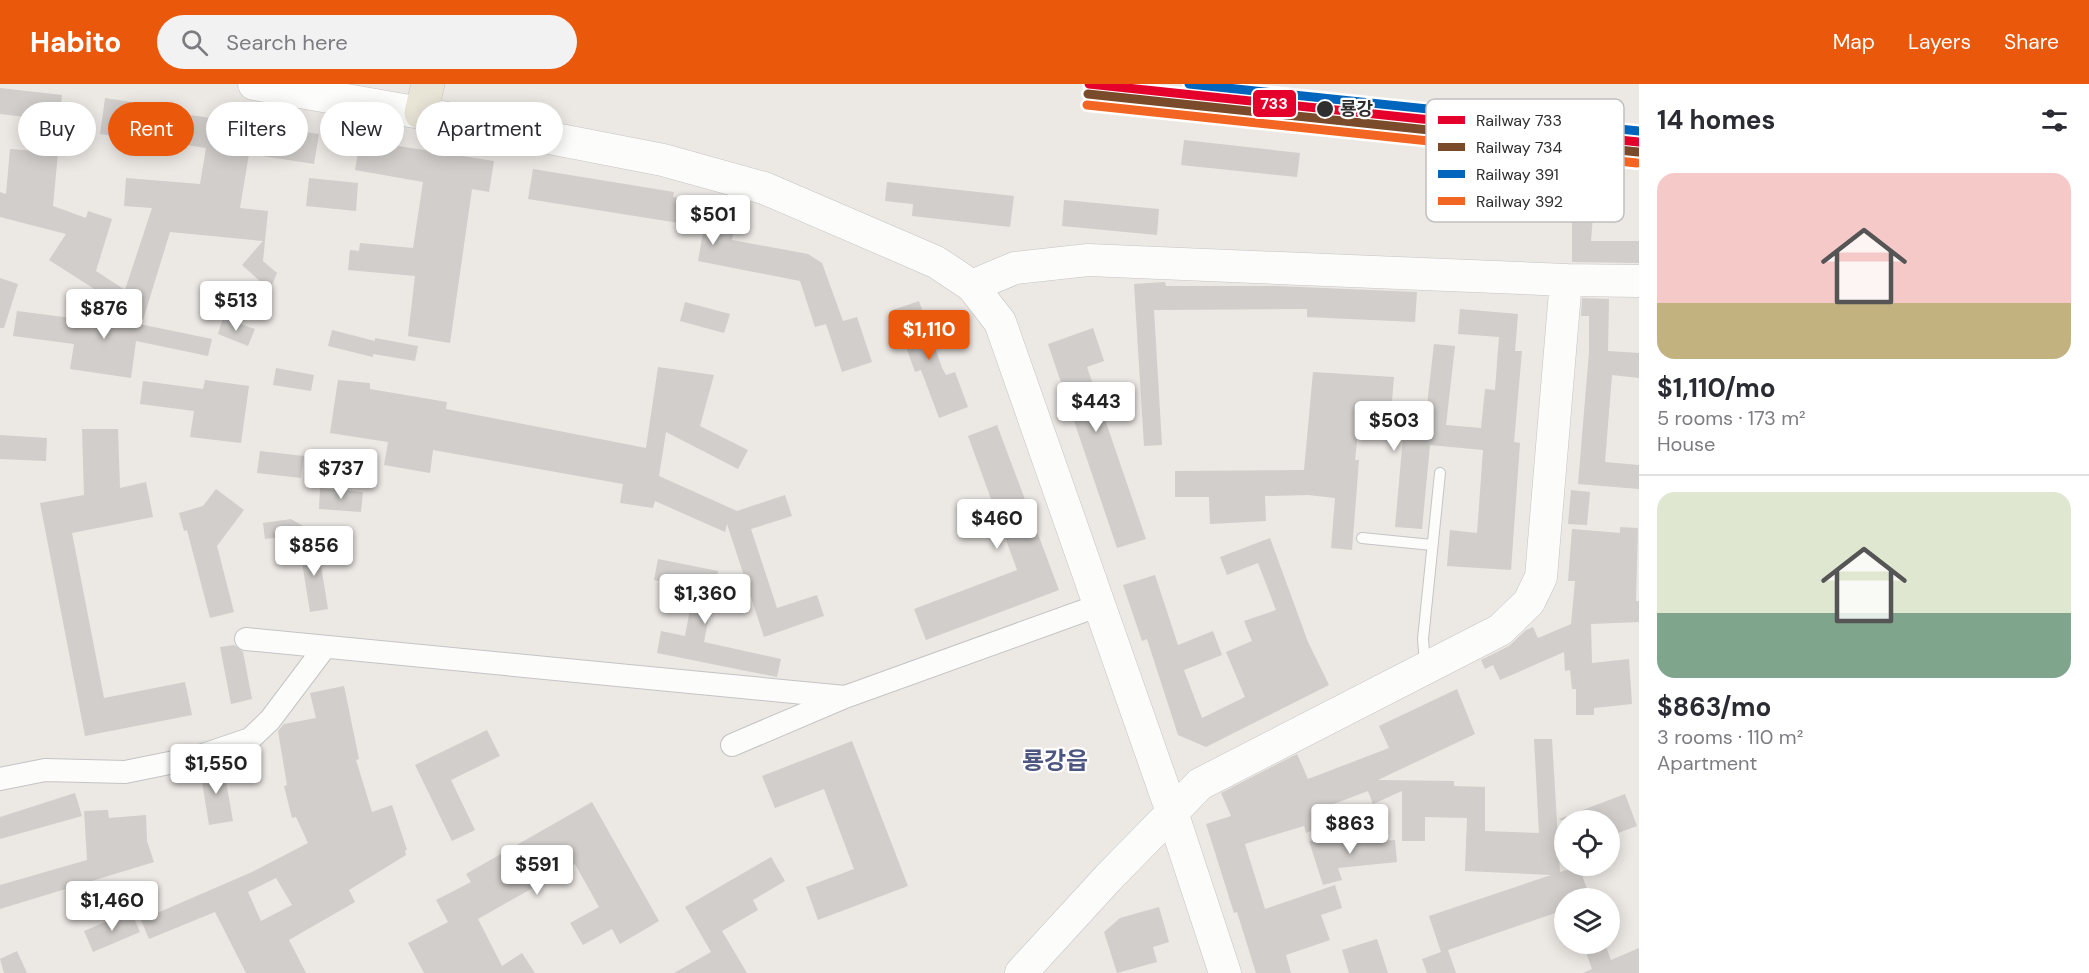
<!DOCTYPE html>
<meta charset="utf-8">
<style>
:root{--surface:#fff;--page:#f2f2f3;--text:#2b2b33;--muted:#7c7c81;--line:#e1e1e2;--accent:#ea580c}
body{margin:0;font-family:"DM Sans","Noto Sans KR",sans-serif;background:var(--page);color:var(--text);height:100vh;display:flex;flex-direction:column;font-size:22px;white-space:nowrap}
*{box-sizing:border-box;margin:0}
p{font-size:20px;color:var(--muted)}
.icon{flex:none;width:33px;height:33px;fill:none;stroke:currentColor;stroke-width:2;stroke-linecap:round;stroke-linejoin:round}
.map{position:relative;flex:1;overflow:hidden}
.panel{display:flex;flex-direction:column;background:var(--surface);width:450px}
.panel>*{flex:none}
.guide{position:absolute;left:18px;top:18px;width:570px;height:54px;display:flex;gap:12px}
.fabs{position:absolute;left:1554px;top:726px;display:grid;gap:12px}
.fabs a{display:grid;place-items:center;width:66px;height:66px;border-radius:50%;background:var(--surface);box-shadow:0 3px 15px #0003;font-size:30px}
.price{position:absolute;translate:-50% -51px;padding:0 14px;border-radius:6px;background:#fff;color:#222;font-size:20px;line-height:39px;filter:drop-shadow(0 2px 3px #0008)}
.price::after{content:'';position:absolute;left:50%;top:36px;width:18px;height:14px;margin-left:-9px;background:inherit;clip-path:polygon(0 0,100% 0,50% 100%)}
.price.on{background:var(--accent);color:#fff}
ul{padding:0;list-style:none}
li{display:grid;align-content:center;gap:12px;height:318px;padding:0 18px}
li+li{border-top:2px solid var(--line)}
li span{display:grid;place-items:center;height:186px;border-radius:18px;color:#555}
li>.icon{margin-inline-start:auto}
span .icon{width:108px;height:108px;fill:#fffc;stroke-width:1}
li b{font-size:26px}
h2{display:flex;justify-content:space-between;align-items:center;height:72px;padding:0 18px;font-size:26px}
.chip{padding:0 21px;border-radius:27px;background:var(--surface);box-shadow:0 3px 15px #0003;font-size:21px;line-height:54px}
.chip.on{background:var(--accent);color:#fff}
header{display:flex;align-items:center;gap:36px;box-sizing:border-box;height:84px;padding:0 30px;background:var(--accent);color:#fff}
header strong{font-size:28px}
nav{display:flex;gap:33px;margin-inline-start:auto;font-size:21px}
.search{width:420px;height:54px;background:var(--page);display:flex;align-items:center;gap:15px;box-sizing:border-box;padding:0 21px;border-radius:33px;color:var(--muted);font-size:22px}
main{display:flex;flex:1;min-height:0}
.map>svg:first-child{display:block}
</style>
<header>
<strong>Habito</strong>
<div class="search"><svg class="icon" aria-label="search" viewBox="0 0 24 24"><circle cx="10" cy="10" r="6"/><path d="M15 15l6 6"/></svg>Search here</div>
<nav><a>Map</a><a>Layers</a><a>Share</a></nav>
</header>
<main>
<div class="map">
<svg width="1639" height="889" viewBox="0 0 1639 889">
<rect width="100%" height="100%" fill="#ece8e4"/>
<!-- building -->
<path fill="#d1cecb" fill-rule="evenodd" d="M 0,4 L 62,11 L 59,37 L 0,30 Z
M 105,14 L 131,18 L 126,54 L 100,50 Z
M 184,30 L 319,50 L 314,80 L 249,70 L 240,124 L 268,127 L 263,177 L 277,189 L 270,206 L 242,181 L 263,157 L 170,148 L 143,236 L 49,176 L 66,150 L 0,133 L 0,108 L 6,110 L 10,65 L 58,69 L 53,122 L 86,134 L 88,127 L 112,135 L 96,187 L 125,206 L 152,124 L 124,122 L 126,94 L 200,100 L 206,64 L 180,60 Z
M 360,56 L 494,77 L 489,108 L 472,105 L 450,259 L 408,252 L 415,192 L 348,186 L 350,166 L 359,167 L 360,159 L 413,164 L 423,98 L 355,86 Z
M 1184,56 L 1300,69 L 1297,93 L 1181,81 Z
M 533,85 L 674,108 L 673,113 L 719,121 L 716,143 L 734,146 L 732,156 L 808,170 L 822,179 L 843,237 L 857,233 L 872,278 L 842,288 L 826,240 L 815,243 L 800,197 L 698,177 L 703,149 L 684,146 L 685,140 L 528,115 Z
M 309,94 L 358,99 L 356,127 L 306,122 Z
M 887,98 L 1014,112 L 1010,143 L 912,132 L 913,120 L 885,117 Z
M 1568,104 L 1595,106 L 1591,157 L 1639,157 L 1639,179 L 1572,178 L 1572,130 L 1566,129 Z
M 1064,116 L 1159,125 L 1157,151 L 1062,142 Z
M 0,194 L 18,200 L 4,244 L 0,244 Z
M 1165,198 L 1166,202 L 1277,202 L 1417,208 L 1415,238 L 1307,233 L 1307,225 L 1154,226 L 1162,361 L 1144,362 L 1134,200 Z
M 1582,214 L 1609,215 L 1608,267 L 1639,269 L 1639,294 L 1612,291 L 1605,378 L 1639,381 L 1639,405 L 1578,400 L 1589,268 L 1589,232 L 1581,232 Z
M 919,217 L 942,284 L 946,291 L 955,288 L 968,323 L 939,334 L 921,286 L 915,288 L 893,226 Z
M 685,218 L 730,230 L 724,249 L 680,237 Z
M 1460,225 L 1518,230 L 1515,267 L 1522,267 L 1514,358 L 1520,359 L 1511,486 L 1447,482 L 1450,446 L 1477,449 L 1483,366 L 1430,361 L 1422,445 L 1395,443 L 1404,342 L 1359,338 L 1355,376 L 1359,376 L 1352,466 L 1331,464 L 1335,414 L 1308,411 L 1265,412 L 1266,437 L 1210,440 L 1209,413 L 1175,413 L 1175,387 L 1304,386 L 1313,288 L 1394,293 L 1392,317 L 1427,321 L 1434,260 L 1455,262 L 1446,341 L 1481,344 L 1485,305 L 1495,306 L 1499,253 L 1458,250 Z
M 17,227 L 79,235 L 81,228 L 212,255 L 208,272 L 136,257 L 131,294 L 70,285 L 74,260 L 13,252 Z
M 223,234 L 255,245 L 248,262 L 218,250 Z
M 1093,244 L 1104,277 L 1087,283 L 1146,455 L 1117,464 L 1048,260 Z
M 332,246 L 375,257 L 375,254 L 418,262 L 415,277 L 373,270 L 373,273 L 328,262 Z
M 658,283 L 714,291 L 700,342 L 748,366 L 738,385 L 666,348 L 659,392 L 737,427 L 785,411 L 792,432 L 751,445 L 777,524 L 817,511 L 824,532 L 764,553 L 727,440 L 725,448 L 655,417 L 653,424 L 620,419 L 623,400 L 433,366 L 430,389 L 384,381 L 388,358 L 330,349 L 338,296 L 370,299 L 370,305 L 447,318 L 446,325 L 646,364 Z
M 276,284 L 314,291 L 311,307 L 273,301 Z
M 205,296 L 249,302 L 241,359 L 190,353 L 194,327 L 140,320 L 143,297 L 203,305 Z
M 997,341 L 1059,506 L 926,556 L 914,525 L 1017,486 L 968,352 Z
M 82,345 L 118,345 L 120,404 L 146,398 L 153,433 L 72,449 L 104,614 L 185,598 L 192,631 L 85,652 L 40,419 L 84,411 Z
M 0,351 L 47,354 L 46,377 L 0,375 Z
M 260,367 L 304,372 L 301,394 L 257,389 Z
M 320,404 L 363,408 L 361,428 L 319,425 Z
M 216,405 L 244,426 L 217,462 L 234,528 L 210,534 L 187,446 L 184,447 L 179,429 L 203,422 Z
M 1571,406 L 1590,408 L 1587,441 L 1568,440 Z
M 291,435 L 315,449 L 265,455 L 263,439 Z
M 1620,443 L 1638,444 L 1636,517 L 1639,517 L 1639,538 L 1591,540 L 1592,579 L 1629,575 L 1632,620 L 1594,624 L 1594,631 L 1576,631 L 1576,605 L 1572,605 L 1570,586 L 1565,587 L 1564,568 L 1500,596 L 1493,581 L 1485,585 L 1481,576 L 1509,562 L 1526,546 L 1533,543 L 1538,554 L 1571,540 L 1575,497 L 1568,497 L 1572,445 L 1620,449 Z
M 1270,454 L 1308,558 L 1329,601 L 1206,663 L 1178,651 L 1147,555 L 1142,557 L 1123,501 L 1155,491 L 1178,561 L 1213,547 L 1222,571 L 1184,586 L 1202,634 L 1245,613 L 1226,568 L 1252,557 L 1244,537 L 1276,526 L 1258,479 L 1227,491 L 1220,473 Z
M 317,457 L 328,525 L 310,528 L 299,460 Z
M 658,475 L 718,487 L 704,558 L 781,575 L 777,593 L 657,569 L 661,547 L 685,552 L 694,504 L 654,496 Z
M 234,561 L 243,568 L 252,615 L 231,620 L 220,563 Z
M 344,602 L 359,675 L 356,676 L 372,728 L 392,721 L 407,766 L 405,766 L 406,771 L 349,806 L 355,818 L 289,856 L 306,889 L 246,889 L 215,828 L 149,855 L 141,836 L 252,788 L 308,759 L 296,733 L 292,734 L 284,702 L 287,701 L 278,647 L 284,640 L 316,634 L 310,609 ZM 276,794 L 292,821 L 261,837 L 248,808 Z
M 1457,605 L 1475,650 L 1378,696 L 1454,697 L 1454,702 L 1485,703 L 1485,747 L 1539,749 L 1534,655 L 1552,655 L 1560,788 L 1579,782 L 1590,814 L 1564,814 L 1564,826 L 1448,866 L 1456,889 L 1427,889 L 1422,875 L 1441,868 L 1429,832 L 1551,791 L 1465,787 L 1467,734 L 1425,733 L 1425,757 L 1402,757 L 1402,707 L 1373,720 L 1368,707 L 1323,724 L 1327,740 L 1306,749 L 1304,742 L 1245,760 L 1265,825 L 1335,801 L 1342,824 L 1321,831 L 1330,856 L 1286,871 L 1291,889 L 1256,889 L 1237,828 L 1234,829 L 1206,740 L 1231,732 L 1221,709 L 1297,670 L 1308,695 L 1389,664 L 1379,642 Z
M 487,646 L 500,672 L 451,696 L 475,746 L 452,757 L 415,681 Z
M 852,657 L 908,802 L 818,836 L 806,803 L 854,785 L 824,705 L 775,724 L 762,692 Z
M 223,681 L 233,737 L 209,741 L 200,686 Z
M 75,709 L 82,732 L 0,755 L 0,733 Z
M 1625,710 L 1637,742 L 1610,752 L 1610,736 L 1560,736 L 1559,735 Z
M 592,718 L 659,837 L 620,860 L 612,845 L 583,861 L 570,839 L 599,823 L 575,780 L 478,835 L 502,882 L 522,869 L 535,889 L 424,889 L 408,859 L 448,838 L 436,816 L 471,798 L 466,790 Z
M 108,726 L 109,734 L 146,731 L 147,757 L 154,778 L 0,825 L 0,801 L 87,776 L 84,727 Z
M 1368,751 L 1369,758 L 1395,756 L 1397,778 L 1338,784 L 1342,796 L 1323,801 L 1309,757 Z
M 771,773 L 785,797 L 753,816 L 758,826 L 722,847 L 747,889 L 674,889 L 711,868 L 685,823 Z
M 1159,823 L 1169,858 L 1153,863 L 1157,878 L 1117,889 L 1104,848 L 1120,834 Z
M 131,827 L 140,848 L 93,868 L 84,847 Z
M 1377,855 L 1388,889 L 1349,889 L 1342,866 Z
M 1583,860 L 1605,860 L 1611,876 L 1639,864 L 1639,889 L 1583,889 L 1592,885 Z
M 17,867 L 27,889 L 4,889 L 0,875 Z"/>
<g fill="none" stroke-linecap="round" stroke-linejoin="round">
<defs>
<path id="lane" d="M 1362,454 L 1432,461
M 1425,581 L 1423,555 L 1440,389"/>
<path id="street" d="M 246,555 L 845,613
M 732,661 L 845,613 L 1100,521
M 0,695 L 45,686 L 125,688 L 194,674 L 250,655 L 270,636 L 325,563"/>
<path id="secondary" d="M 254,0 L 421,29 L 663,76 L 764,104 L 936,178 L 972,202 L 1000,238 L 1172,728 L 1225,889
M 972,202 L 1015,184 L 1088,176 L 1566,196 L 1639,197
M 1021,889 L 1108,794 L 1200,700 L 1500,546 L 1529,518 L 1541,493 L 1566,196"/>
<path id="primary" d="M 421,29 L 428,0"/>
</defs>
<!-- lane casing -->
<use href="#lane" stroke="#c5c4c5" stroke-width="12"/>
<!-- street casing -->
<use href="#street" stroke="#c5c4c5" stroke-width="24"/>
<!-- secondary casing -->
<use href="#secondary" stroke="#c5c4c5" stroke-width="33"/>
<!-- primary casing -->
<use href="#primary" stroke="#c6c5c4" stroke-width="34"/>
<!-- lane -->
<use href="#lane" stroke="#fcfcfb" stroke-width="10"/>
<!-- street -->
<use href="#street" stroke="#fcfcfb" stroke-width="22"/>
<!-- secondary -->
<use href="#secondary" stroke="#fcfcfb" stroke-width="32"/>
<!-- primary -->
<use href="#primary" stroke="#e8e4d6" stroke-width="33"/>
<defs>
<path id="rail-1" d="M 1089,0 L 1639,58"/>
<path id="rail-2" d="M 1088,10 L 1638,68"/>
<path id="rail-3" d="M 1189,0 L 1639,47"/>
<path id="rail-4" d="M 1087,21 L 1637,79"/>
</defs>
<!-- rail-1 casing -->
<use href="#rail-1" stroke="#fff" stroke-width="14"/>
<!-- rail-2 casing -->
<use href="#rail-2" stroke="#fff" stroke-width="14"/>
<!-- rail-3 casing -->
<use href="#rail-3" stroke="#fff" stroke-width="14"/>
<!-- rail-4 casing -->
<use href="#rail-4" stroke="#fff" stroke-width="14"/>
<!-- rail-1 -->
<use href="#rail-1" stroke="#e4002b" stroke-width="9"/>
<!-- rail-2 -->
<use href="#rail-2" stroke="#7a4b2a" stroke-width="9"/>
<!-- rail-3 -->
<use href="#rail-3" stroke="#0065bd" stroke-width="9"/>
<!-- rail-4 -->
<use href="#rail-4" stroke="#f26522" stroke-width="9"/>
</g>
<!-- markers -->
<circle fill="#2e2e2e" stroke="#fff" stroke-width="2" cx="1325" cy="25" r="9"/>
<g text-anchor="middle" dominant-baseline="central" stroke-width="4.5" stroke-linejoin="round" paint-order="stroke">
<!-- stop labels -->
<g font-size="18" font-weight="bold" fill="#2e2e2e" stroke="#fff" text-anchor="start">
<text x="1340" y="25">룡강</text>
</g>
<!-- district labels -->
<g font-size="24" font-weight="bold" fill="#4d5680" stroke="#fff">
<text x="1055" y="676">룡강읍</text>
</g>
</g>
<!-- legend -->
<rect x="1426" y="15" width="198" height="123" rx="9" fill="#fff" stroke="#c0c0c0" stroke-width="1.5"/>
<rect x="1438" y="32" width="27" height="8" fill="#e4002b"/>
<rect x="1438" y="59" width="27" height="8" fill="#7a4b2a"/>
<rect x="1438" y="86" width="27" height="8" fill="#0065bd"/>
<rect x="1438" y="113" width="27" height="8" fill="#f26522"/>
<g font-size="16" fill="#2e2e2e">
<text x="1476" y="42">Railway 733</text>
<text x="1476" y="69">Railway 734</text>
<text x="1476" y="96">Railway 391</text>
<text x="1476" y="123">Railway 392</text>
</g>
<rect stroke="#fff" stroke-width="2" x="1252" y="5" width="45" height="29" rx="6" fill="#e4002b"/>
<g font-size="16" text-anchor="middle" font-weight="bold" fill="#fff">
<text x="1274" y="25">733</text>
</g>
</svg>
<div class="fabs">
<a><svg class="icon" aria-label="locate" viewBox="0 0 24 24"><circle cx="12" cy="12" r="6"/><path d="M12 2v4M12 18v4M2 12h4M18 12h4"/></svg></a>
<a><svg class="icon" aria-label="layers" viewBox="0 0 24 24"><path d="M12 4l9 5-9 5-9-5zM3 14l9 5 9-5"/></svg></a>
</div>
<b class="price" style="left:713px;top:162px">$501</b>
<b class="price" style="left:236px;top:248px">$513</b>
<b class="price" style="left:104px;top:256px">$876</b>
<b class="price on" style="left:929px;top:277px">$1,110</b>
<b class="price" style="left:1096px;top:349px">$443</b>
<b class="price" style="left:1394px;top:368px">$503</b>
<b class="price" style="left:341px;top:416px">$737</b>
<b class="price" style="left:997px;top:466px">$460</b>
<b class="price" style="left:314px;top:493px">$856</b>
<b class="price" style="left:705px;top:541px">$1,360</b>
<b class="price" style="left:216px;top:711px">$1,550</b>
<b class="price" style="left:1350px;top:771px">$863</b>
<b class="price" style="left:537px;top:812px">$591</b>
<b class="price" style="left:112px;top:848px">$1,460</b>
<div class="guide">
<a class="chip">Buy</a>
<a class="chip on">Rent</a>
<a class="chip">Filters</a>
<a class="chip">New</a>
<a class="chip">Apartment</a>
</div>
</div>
<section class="panel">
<h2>14 homes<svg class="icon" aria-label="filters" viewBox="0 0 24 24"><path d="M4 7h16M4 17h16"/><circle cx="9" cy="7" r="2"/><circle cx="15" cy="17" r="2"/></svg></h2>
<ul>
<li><span style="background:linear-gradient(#f6c9c9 70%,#c2b280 0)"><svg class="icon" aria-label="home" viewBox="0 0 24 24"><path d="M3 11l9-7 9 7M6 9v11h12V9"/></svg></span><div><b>$1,110/mo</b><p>5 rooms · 173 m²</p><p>House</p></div></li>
<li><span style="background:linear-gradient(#dfe7d0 65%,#7fa58c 0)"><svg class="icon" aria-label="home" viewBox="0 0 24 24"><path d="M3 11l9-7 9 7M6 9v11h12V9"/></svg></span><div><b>$863/mo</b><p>3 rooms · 110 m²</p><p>Apartment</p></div></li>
</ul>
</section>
</main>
